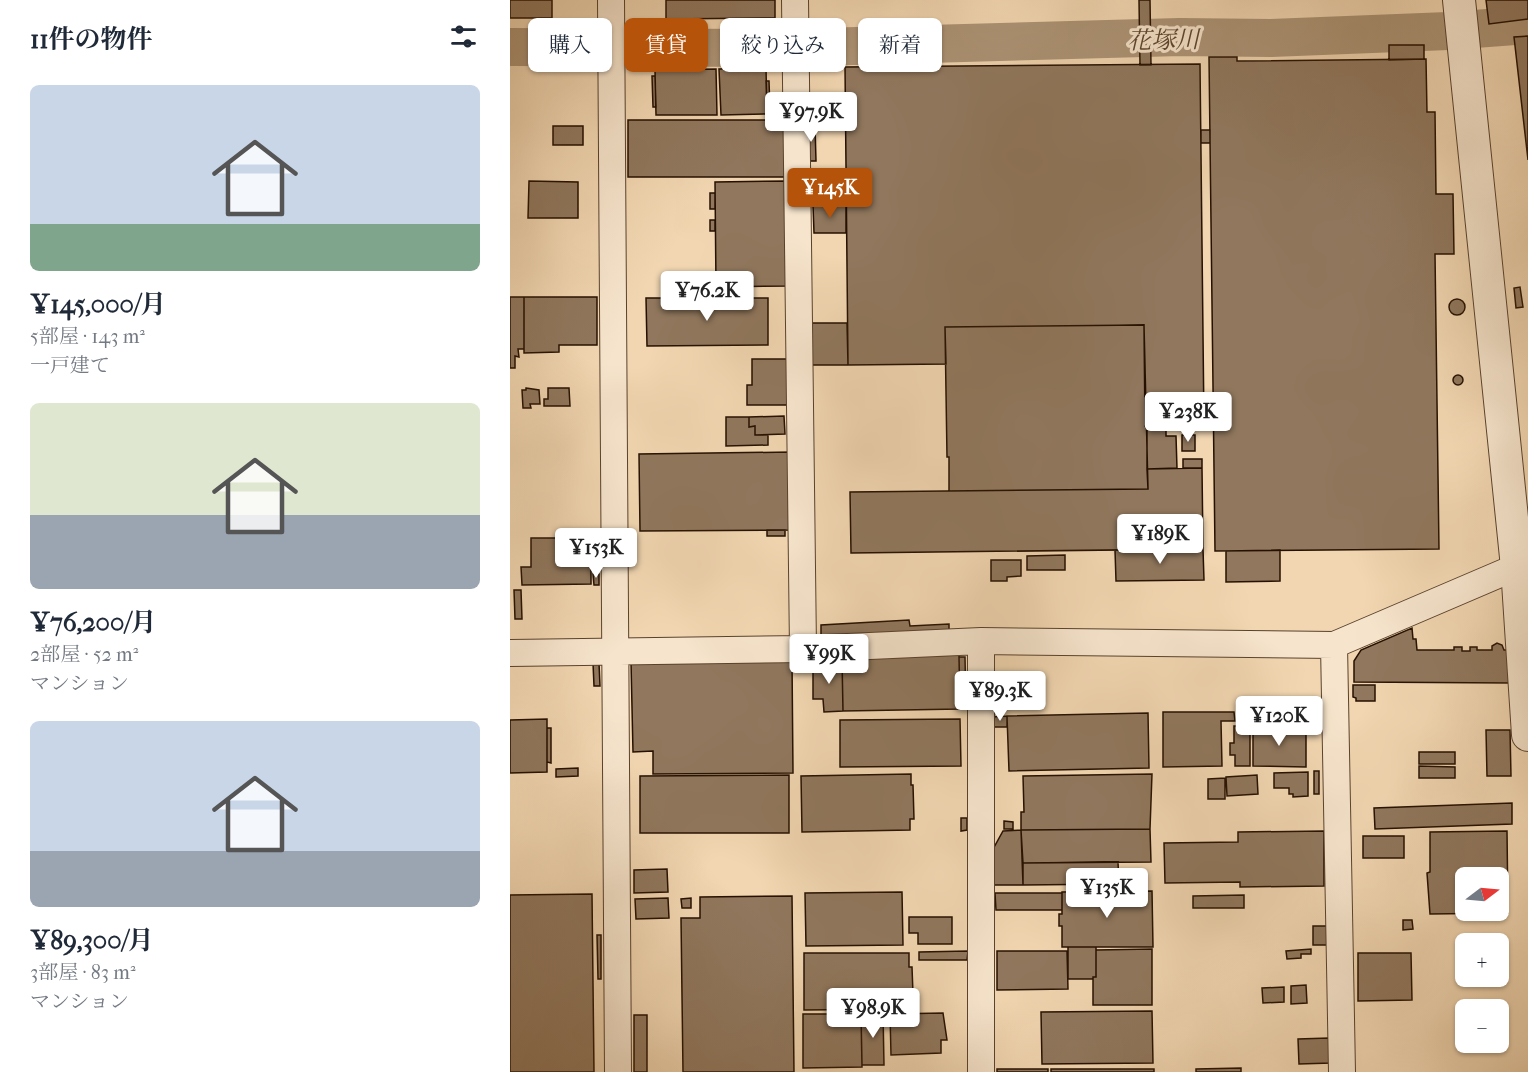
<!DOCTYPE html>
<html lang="ja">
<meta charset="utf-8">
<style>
:root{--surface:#fff;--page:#f2f2f3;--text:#1f2937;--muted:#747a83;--accent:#b45309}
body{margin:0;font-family:"IM FELL French Canon","Noto Serif JP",serif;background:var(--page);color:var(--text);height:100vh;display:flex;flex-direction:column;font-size:22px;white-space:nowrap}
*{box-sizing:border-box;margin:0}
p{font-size:20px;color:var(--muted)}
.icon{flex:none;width:33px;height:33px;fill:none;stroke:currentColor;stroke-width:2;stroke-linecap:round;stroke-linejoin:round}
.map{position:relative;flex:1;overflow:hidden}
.details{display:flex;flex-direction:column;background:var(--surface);width:510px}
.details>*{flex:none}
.top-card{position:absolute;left:18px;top:18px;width:570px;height:54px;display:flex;gap:12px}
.needle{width:39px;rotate:74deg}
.fabs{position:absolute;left:945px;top:867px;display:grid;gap:12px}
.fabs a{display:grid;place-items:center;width:54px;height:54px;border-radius:9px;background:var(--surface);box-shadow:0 2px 4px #0004;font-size:30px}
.price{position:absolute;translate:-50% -51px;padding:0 14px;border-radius:6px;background:#fff;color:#222;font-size:20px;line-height:39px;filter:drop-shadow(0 2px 3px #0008)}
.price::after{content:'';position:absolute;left:50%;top:36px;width:18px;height:14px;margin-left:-9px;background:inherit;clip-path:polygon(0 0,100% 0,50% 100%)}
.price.on{background:var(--accent);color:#fff}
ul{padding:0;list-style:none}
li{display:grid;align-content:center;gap:12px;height:318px;padding:0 30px}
li span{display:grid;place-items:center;height:186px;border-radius:9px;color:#555}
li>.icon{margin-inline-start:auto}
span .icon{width:108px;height:108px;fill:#fffc;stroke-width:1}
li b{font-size:26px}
h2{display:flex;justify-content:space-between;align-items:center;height:72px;padding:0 30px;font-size:26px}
.tag{padding:0 21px;border-radius:9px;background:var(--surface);box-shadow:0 2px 4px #0004;font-size:21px;line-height:54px}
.tag.on{background:var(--accent);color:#fff}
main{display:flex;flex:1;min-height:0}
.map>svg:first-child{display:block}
</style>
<main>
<section class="details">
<h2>11件の物件<svg class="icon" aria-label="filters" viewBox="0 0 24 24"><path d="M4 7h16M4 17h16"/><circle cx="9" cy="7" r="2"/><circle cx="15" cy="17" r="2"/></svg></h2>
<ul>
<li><span style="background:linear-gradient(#c9d6e8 75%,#7fa58c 0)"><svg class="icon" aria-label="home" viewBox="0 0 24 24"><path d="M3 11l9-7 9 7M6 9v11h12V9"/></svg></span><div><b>¥145,000/月</b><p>5部屋 · 143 m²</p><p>一戸建て</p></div></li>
<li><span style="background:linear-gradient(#dfe7d0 60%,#9aa5b1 0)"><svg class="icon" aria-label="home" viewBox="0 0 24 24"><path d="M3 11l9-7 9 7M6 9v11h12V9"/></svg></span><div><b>¥76,200/月</b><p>2部屋 · 52 m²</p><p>マンション</p></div></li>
<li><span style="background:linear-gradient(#c9d6e8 70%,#9aa5b1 0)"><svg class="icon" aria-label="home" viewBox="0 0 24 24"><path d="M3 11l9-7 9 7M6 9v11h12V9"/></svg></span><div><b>¥89,300/月</b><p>3部屋 · 83 m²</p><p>マンション</p></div></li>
</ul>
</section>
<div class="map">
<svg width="1018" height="1072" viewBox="0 0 1018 1072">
<rect width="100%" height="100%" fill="#f1d6b1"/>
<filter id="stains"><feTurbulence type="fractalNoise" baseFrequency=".00333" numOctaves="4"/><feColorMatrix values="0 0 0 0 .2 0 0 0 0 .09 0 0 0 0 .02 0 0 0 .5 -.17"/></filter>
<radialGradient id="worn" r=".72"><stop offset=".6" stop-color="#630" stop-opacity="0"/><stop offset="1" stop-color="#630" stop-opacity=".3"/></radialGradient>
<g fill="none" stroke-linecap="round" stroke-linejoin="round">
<!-- river -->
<path stroke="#ac9375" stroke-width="38" d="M 0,47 L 274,48 L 670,37 L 761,38 L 938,31 L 1018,25"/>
</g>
<!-- building -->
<path fill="#90775d" stroke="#261101" stroke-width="1.5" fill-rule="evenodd" d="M 0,0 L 42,0 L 42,18 L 0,18 Z
M 156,0 L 265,0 L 265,18 L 156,19 Z
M 629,0 L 640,0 L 641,65 L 630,65 Z
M 976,0 L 1018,0 L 1018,19 L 979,24 Z
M 1018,36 L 1018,160 L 1004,37 Z
M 879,45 L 914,45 L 914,59 L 879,60 Z
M 699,57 L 727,57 L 727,61 L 916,59 L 917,112 L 925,112 L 926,194 L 943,194 L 944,254 L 925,254 L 929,549 L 705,551 Z
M 690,64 L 694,425 L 635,426 L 634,325 L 435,327 L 436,364 L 338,365 L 335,67 Z
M 256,68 L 257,114 L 211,115 L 209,69 Z
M 206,69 L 207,115 L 146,115 L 145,70 Z
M 142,76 L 145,76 L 146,107 L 143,107 Z
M 256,81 L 259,81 L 260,110 L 257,110 Z
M 118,120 L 278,120 L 278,177 L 118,177 Z
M 305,125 L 306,161 L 296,161 L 295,126 Z
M 43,126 L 73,126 L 73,145 L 43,145 Z
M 691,130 L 700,130 L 700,143 L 691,143 Z
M 19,181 L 68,182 L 68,218 L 18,218 Z
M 277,181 L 278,286 L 206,287 L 205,182 Z
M 200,193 L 205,193 L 205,209 L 200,209 Z
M 303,205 L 336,205 L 336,233 L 304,233 Z
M 200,220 L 205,220 L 205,231 L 200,231 Z
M 1010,287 L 1013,307 L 1006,308 L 1004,288 Z
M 0,297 L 14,297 L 14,349 L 8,349 L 9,357 L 5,356 L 5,368 L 0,368 Z
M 14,297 L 87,297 L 87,345 L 49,345 L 49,352 L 14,353 Z
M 136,298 L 258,298 L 258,345 L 137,346 Z
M939 307a8 8 0 1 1 16 0a8 8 0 1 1-16 0Z
M 301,323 L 337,323 L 338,365 L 301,365 Z
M 634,325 L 638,489 L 439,491 L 439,457 L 437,457 L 435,327 Z
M 242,359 L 279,359 L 279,405 L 237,405 L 237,385 L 242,385 Z
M943 380a5 5 0 1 1 10 0a5 5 0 1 1-10 0Z
M 16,388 L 29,390 L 30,404 L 20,404 L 21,408 L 13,408 L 12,390 L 16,390 Z
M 38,388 L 59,388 L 60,406 L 34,406 L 34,399 L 38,399 Z
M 274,416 L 275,434 L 245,435 L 245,426 L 239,427 L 239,417 Z
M 216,417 L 239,417 L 239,427 L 245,426 L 245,435 L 258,435 L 258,445 L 216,446 Z
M 637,426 L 656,426 L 656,436 L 666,436 L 667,468 L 637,469 Z
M 672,435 L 685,435 L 685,451 L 672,451 Z
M 282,452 L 283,530 L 130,531 L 129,454 Z
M 673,459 L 692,459 L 692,468 L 673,468 Z
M 692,468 L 693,549 L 341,553 L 340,492 L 638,489 L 637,469 Z
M 257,530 L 275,530 L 275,536 L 257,536 Z
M 21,538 L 81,538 L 81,584 L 12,585 L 11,567 L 21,567 Z
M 693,549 L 694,580 L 606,581 L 605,550 Z
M 770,550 L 770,581 L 716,582 L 716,551 Z
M 555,555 L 555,570 L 517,570 L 517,556 Z
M 481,560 L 511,560 L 511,576 L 497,577 L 497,581 L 481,581 Z
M 83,574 L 89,574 L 89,585 L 84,585 Z
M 4,590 L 11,590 L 12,619 L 5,619 Z
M 399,620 L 400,626 L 439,624 L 439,632 L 311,639 L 311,625 Z
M 902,628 L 903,639 L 906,639 L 907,650 L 944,650 L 944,647 L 952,647 L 952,651 L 960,651 L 960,647 L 967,647 L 967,650 L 982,650 L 982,646 L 987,643 L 992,645 L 994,650 L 1000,650 L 1001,683 L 844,682 L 844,661 L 851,650 Z
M 449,655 L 450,709 L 333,711 L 332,658 Z
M 449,657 L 455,657 L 456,708 L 450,708 Z
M 282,660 L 283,773 L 143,774 L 143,751 L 123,752 L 121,662 Z
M 316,660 L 332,660 L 333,711 L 314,712 L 313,699 L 303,699 L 303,666 L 316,666 Z
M 83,663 L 89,663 L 90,686 L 84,686 Z
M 843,685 L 865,685 L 865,701 L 846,701 L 846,698 L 843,697 Z
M 653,712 L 724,712 L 725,721 L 711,721 L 712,766 L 653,767 Z
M 638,713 L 639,768 L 499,771 L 497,716 Z
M 497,716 L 497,727 L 482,727 L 482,717 Z
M 37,719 L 37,772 L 0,773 L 0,720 Z
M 450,719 L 451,766 L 330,767 L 330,720 Z
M 724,726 L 740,726 L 740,766 L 725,766 L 725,755 L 720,755 L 720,743 L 724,743 Z
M 37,728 L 41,728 L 41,763 L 37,762 Z
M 743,728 L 796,729 L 796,767 L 743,766 Z
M 976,730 L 1000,730 L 1001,776 L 977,776 Z
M 909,752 L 945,752 L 945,764 L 909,764 Z
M 909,766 L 945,767 L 945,778 L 909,778 Z
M 68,768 L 68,776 L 46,777 L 46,769 Z
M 804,771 L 809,771 L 809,794 L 804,794 Z
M 798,772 L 798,796 L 783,797 L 783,794 L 779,794 L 779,788 L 764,788 L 764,773 Z
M 401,774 L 401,785 L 403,785 L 404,819 L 400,819 L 400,830 L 292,832 L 291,776 Z
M 642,774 L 640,829 L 511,830 L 511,812 L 514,812 L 513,776 Z
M 279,775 L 279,833 L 130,833 L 130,776 Z
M 747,775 L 748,794 L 717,796 L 716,777 Z
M 715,778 L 715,799 L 698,799 L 698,779 Z
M 1002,803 L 1002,824 L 865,829 L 864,808 Z
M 451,818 L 457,818 L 457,830 L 451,831 Z
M 494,821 L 503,822 L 503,829 L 494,829 Z
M 640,829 L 641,862 L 513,863 L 511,830 Z
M 511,830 L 513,885 L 483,885 L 482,851 L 493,831 Z
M 814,831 L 814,886 L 730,887 L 730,882 L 655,883 L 654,843 L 728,842 L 728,832 Z
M 997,831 L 998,913 L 920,914 L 917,873 L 920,872 L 920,832 ZM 956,878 L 988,878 L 988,910 L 956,910 Z
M 853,836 L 894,836 L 894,858 L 853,858 Z
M 608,862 L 609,884 L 513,885 L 513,863 Z
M 157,869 L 158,892 L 124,893 L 124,870 Z
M 642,891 L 643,947 L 552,947 L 552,926 L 549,926 L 549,914 L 552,914 L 552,892 Z
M 392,892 L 393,945 L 296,946 L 295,893 Z
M 485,893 L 552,893 L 552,910 L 486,910 Z
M 82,894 L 84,1072 L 0,1072 L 0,895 Z
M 734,895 L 734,908 L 683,908 L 683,896 Z
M 282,896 L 284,1072 L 173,1072 L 171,918 L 190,918 L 190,897 Z
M 158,898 L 159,918 L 126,919 L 125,899 Z
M 181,898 L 181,908 L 172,908 L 171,899 Z
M 399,917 L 442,917 L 442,944 L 408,944 L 408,933 L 399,933 Z
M 893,920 L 902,920 L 903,929 L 893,930 Z
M 803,926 L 817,926 L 817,945 L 803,945 Z
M 87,935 L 91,935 L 91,979 L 88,979 Z
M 558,947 L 586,947 L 586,977 L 583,977 L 583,979 L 558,979 Z
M 642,949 L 642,1005 L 583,1005 L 583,977 L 586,977 L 586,950 Z
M 801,949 L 801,954 L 791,954 L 791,958 L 777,959 L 776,951 Z
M 458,951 L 457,960 L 409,960 L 409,952 Z
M 487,951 L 557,951 L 558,989 L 487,990 Z
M 294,953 L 399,953 L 399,967 L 402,967 L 403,994 L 400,994 L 400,1009 L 294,1010 Z
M 848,953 L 901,953 L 902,1000 L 848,1001 Z
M 796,985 L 797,1003 L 781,1004 L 781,986 Z
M 774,987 L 774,1002 L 753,1003 L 752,988 Z
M 642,1011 L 643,1063 L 532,1064 L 531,1012 Z
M 373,1013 L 374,1065 L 352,1065 L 351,1014 Z
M 433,1013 L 437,1040 L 431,1040 L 431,1053 L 381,1055 L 380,1014 Z
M 293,1014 L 351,1014 L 352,1067 L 293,1068 Z
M 124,1015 L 137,1015 L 137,1072 L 124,1072 Z
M 819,1038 L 821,1063 L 789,1064 L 788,1039 Z
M 731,1068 L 731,1072 L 686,1072 L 686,1069 Z
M 487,1069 L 538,1069 L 538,1072 L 487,1072 Z
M 541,1069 L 644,1069 L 644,1072 L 541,1072 Z"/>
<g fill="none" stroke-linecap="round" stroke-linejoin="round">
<defs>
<path id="minor" d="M 101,0 L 108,1072
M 285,0 L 293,649
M 824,645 L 832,1072
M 0,653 L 293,649 L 471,641 L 824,645 L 1018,562
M 471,1072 L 471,641"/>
<path id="tertiary" d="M 949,0 L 1007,567 L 1018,735"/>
</defs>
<!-- minor casing -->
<use href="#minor" stroke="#59422d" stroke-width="28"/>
<!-- tertiary casing -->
<use href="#tertiary" stroke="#59422d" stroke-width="34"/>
<!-- minor -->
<use href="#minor" stroke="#f6e4cc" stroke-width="26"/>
<!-- tertiary -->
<use href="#tertiary" stroke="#f6e4cc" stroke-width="32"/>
</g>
<g text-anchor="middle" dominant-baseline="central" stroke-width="6" stroke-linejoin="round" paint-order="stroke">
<!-- water labels -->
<g font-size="24" font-style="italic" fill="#5c452f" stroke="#f6e4cc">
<text transform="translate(653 40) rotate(-1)">花塚川</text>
</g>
</g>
<rect width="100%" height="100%" filter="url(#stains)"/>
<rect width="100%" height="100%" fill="url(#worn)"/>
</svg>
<div class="fabs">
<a><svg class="needle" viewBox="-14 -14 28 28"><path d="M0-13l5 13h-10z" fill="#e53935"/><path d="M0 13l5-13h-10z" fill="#747a83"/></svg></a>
<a>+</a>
<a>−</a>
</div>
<b class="price" style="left:301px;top:143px">¥97.9K</b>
<b class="price on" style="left:320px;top:219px">¥145K</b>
<b class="price" style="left:197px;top:322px">¥76.2K</b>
<b class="price" style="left:678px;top:443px">¥238K</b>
<b class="price" style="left:650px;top:565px">¥189K</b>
<b class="price" style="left:86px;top:579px">¥153K</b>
<b class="price" style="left:319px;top:685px">¥99K</b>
<b class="price" style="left:490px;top:722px">¥89.3K</b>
<b class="price" style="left:769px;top:747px">¥120K</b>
<b class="price" style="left:597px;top:919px">¥135K</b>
<b class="price" style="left:363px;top:1039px">¥98.9K</b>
<div class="top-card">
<a class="tag">購入</a>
<a class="tag on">賃貸</a>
<a class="tag">絞り込み</a>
<a class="tag">新着</a>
</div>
</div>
</main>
